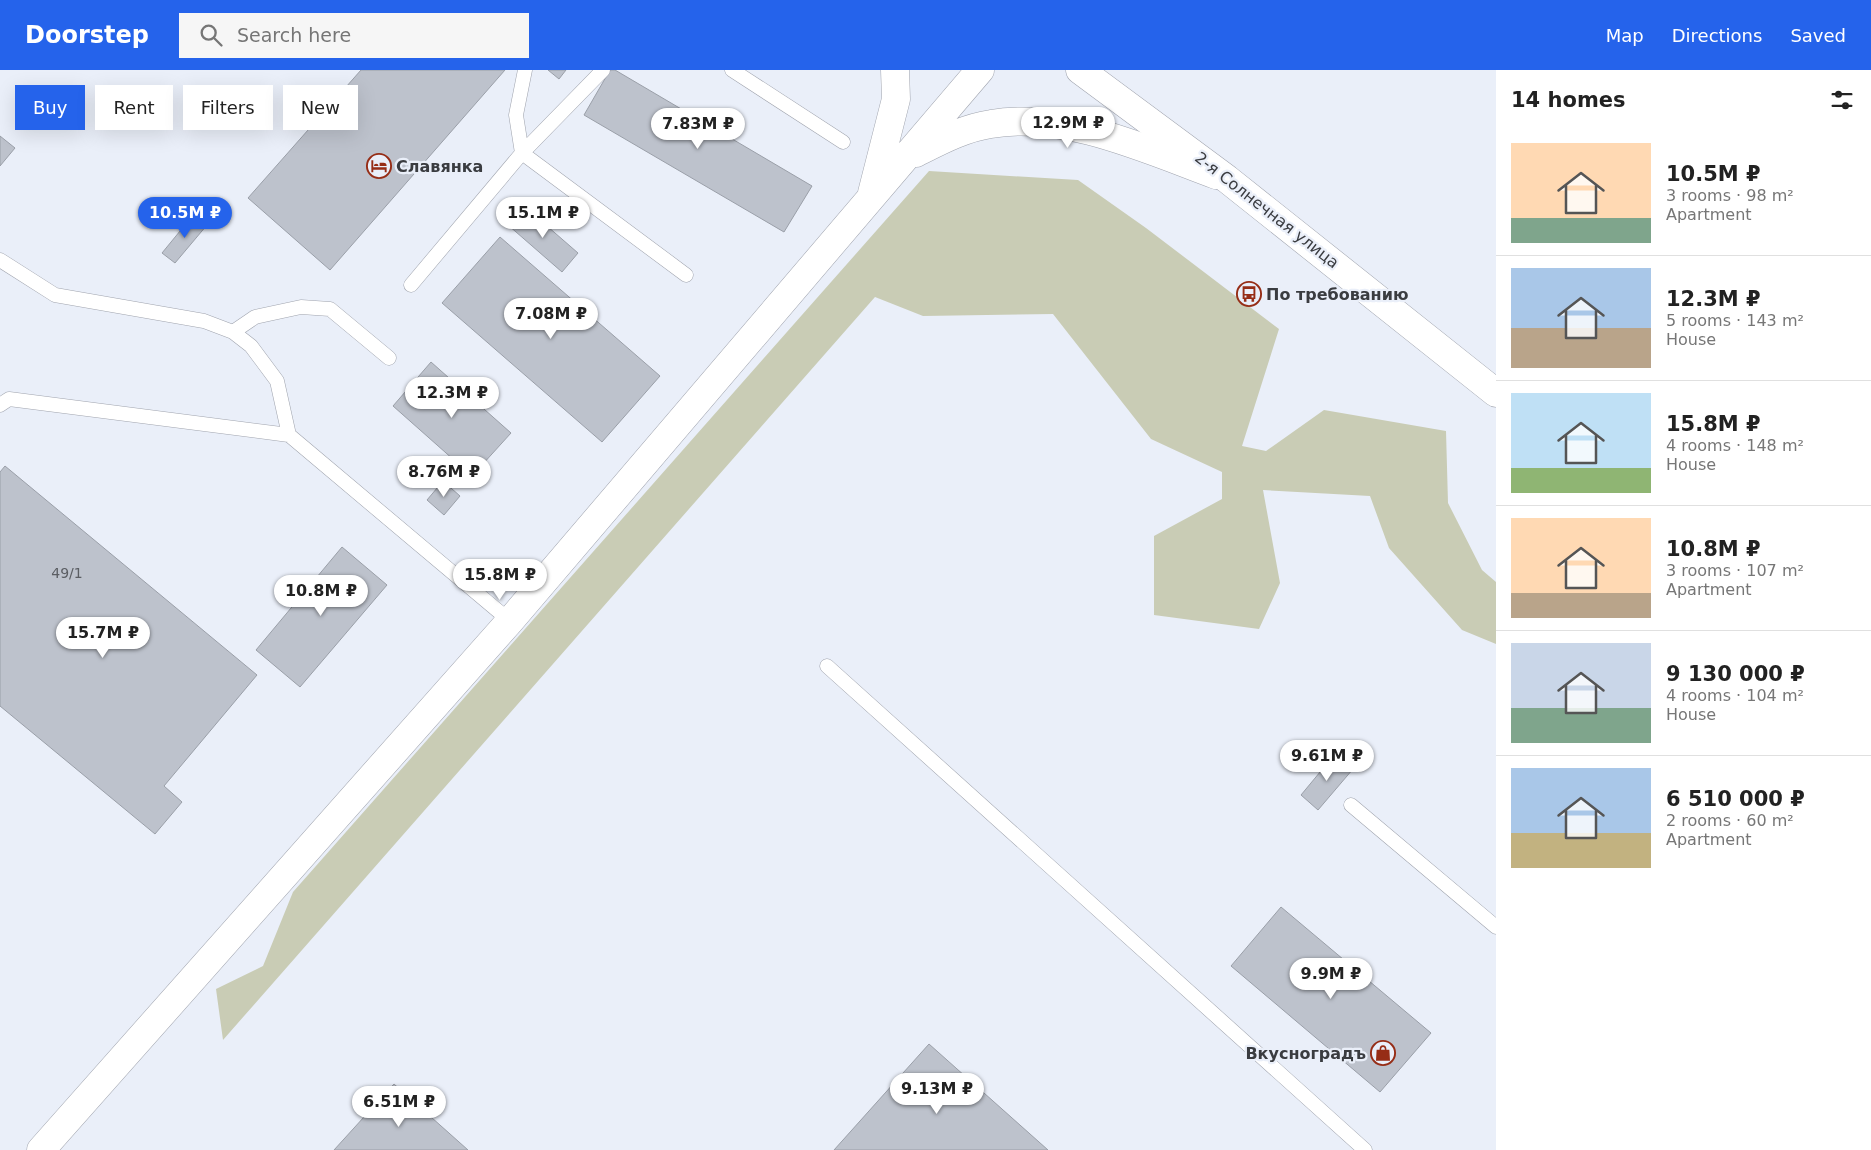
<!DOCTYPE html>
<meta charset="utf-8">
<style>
:root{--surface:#fff;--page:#f6f6f6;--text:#222;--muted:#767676;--line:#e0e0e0;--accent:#2563eb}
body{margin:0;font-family:"DejaVu Sans",sans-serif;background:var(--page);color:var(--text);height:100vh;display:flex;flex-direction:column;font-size:19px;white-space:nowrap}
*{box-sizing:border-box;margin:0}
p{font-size:16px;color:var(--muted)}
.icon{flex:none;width:28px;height:28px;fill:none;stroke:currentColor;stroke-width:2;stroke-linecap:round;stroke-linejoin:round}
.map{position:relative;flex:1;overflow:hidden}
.sheet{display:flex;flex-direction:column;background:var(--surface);width:375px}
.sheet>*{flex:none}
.top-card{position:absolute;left:15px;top:15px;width:475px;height:45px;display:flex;gap:10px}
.price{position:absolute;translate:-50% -42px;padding:0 11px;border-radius:18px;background:#fff;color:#222;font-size:16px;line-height:32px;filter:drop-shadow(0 1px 2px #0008)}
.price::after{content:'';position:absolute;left:50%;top:30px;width:15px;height:11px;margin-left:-8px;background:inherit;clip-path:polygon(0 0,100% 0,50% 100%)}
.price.active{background:var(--accent);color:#fff}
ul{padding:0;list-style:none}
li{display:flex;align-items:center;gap:15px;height:125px;padding:0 15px}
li+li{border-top:1px solid var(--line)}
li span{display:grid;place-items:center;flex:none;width:140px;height:100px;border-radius:0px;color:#555}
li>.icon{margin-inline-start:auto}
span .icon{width:60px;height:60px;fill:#fffc;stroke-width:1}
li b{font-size:21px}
h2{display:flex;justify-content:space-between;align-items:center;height:60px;padding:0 15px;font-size:21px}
.pill{padding:0 18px;border-radius:0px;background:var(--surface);box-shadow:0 5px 20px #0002;font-size:18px;line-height:45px}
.pill.active{background:var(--accent);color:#fff}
header{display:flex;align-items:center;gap:30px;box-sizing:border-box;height:70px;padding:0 25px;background:var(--accent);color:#fff}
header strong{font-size:24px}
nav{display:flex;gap:28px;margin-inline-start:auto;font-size:18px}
.search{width:350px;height:45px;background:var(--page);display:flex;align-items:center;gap:12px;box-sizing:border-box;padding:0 18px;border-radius:0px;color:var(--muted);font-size:19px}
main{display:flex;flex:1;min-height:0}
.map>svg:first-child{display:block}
</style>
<header>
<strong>Doorstep</strong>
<div class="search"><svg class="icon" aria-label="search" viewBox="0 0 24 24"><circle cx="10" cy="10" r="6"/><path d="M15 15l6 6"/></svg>Search here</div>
<nav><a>Map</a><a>Directions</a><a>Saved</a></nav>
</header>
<main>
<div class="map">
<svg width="1496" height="1080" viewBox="0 0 1496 1080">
<rect width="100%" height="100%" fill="#eaeff9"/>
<!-- green -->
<path fill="#c9ccb5" d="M 929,101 L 1078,110 L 1146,158 L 1279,259 L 1242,376 L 1266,381 L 1324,340 L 1446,361 L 1448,433 L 1482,500 L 1496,512 L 1496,574 L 1462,560 L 1389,478 L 1370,426 L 1263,420 L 1280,513 L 1259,559 L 1154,545 L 1154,466 L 1222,429 L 1222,402 L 1151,369 L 1053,244 L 923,246 L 875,227 L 223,970 L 216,919 L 263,896 L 293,822 Z"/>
<!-- building -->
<path fill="#bdc2cc" stroke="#9a9fa8" d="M 361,0 L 505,0 L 330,200 L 248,128 Z
M 548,0 L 566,0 L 559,9 Z
M 610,0 L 615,0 L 812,116 L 784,162 L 584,45 Z
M 0,66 L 15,78 L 0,96 Z
M 524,136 L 578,183 L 562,202 L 508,155 Z
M 194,144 L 207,155 L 175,193 L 162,183 Z
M 500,167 L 660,306 L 602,372 L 442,233 Z
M 431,292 L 511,363 L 472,406 L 393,336 Z
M 5,396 L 257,605 L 164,716 L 182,732 L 155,764 L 0,636 L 0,402 Z
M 443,411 L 460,426 L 444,445 L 427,430 Z
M 342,477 L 387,515 L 300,617 L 256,580 Z
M 1335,684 L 1353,699 L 1318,740 L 1301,725 Z
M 1281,837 L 1431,963 L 1380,1022 L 1231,896 Z
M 929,974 L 1048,1080 L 834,1080 Z
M 394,1014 L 468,1080 L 334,1080 Z"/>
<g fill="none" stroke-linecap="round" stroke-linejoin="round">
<defs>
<path id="lane" d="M 525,0 L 516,45 L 522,83 L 686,205
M 732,0 L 843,72
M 0,190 L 55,225 L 204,251 L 233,262 L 251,276 L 277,311 L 289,365
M 411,215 L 522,83 L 603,0
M 233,262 L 255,247 L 301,237 L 330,239 L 389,288
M 0,335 L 9,329 L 289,365 L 510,551
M 827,596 L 1365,1080
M 1351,735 L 1496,857"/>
<path id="street" d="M 916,83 C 940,71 964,58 991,54 C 1064,41 1148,80 1216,105
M 872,123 L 896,29 L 895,0
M 41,1080 L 510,551 L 980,0"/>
<path id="primary" d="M 1080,0 L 1227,109 L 1496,323"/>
</defs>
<!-- lane casing -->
<use href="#lane" stroke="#a0a4ae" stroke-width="15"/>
<!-- street casing -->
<use href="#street" stroke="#a0a4ae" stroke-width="29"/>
<!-- primary casing -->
<use href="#primary" stroke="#a0a4ae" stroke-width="29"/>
<!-- lane -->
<use href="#lane" stroke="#fff" stroke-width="14"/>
<!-- street -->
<use href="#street" stroke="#fff" stroke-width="28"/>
<!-- primary -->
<use href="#primary" stroke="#fff" stroke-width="28"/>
</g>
<!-- icons -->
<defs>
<symbol id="hotel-ring" viewBox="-11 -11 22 22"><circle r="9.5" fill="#eaeff9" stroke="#962d16" stroke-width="1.5"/><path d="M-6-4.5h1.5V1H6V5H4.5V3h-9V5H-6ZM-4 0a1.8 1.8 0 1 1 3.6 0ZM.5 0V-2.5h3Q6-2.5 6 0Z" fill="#962d16"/></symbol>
<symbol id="bus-ring" viewBox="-11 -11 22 22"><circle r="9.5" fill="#eaeff9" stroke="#962d16" stroke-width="1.5"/><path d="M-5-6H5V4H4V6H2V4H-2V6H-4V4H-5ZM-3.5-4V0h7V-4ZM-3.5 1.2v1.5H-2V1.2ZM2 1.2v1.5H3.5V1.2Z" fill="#962d16"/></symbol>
<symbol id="shop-ring" viewBox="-11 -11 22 22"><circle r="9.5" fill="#eaeff9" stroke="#962d16" stroke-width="1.5"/><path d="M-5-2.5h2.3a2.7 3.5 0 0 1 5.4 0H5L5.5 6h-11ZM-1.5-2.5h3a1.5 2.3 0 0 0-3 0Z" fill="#962d16"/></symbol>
</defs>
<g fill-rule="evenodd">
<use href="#hotel-ring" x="365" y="82" width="28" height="28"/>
<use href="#bus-ring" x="1235" y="210" width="28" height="28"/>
<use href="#shop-ring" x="1369" y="969" width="28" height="28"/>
</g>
<g text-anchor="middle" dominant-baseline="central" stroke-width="4.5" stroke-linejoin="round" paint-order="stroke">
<!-- number labels -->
<g font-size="14" fill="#5b5e63">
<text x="67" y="503">49/1</text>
</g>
<!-- poi labels -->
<g font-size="16" font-weight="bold" fill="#3a3c40" stroke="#eaeff9" text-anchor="start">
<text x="396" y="96">Славянка</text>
<text x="1266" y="224">По требованию</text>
<text x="1366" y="983" text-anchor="end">Вкусноградъ</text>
</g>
<!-- street labels -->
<g font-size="16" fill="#3a3c40" stroke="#eaeff9">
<text transform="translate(1267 140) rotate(38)">2-я Солнечная улица</text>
</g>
</g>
</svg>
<b class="price" style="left:1068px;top:79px">12.9M ₽</b>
<b class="price" style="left:698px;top:80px">7.83M ₽</b>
<b class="price active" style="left:185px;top:169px">10.5M ₽</b>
<b class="price" style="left:543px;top:169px">15.1M ₽</b>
<b class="price" style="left:551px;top:270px">7.08M ₽</b>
<b class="price" style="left:452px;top:349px">12.3M ₽</b>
<b class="price" style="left:444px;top:428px">8.76M ₽</b>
<b class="price" style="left:500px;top:531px">15.8M ₽</b>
<b class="price" style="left:321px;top:547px">10.8M ₽</b>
<b class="price" style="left:103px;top:589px">15.7M ₽</b>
<b class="price" style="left:1327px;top:712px">9.61M ₽</b>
<b class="price" style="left:1331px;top:930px">9.9M ₽</b>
<b class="price" style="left:937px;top:1045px">9.13M ₽</b>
<b class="price" style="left:399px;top:1058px">6.51M ₽</b>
<div class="top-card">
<a class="pill active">Buy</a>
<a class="pill">Rent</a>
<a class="pill">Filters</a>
<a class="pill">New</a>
</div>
</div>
<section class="sheet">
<h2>14 homes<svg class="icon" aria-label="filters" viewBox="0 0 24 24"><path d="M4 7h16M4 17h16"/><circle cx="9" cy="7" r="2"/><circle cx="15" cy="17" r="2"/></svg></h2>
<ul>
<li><span style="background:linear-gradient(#ffd9b3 75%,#7fa58c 0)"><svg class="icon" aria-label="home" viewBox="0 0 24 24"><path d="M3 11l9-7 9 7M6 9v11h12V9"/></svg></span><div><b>10.5M ₽</b><p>3 rooms · 98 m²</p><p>Apartment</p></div></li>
<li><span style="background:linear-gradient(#a9c7e8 60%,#b9a48a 0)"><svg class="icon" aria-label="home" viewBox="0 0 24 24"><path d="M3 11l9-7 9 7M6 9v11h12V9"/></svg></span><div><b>12.3M ₽</b><p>5 rooms · 143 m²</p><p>House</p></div></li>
<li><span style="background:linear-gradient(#bfe0f5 75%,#8fb573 0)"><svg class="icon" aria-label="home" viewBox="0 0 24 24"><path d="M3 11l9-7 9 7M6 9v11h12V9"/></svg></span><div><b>15.8M ₽</b><p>4 rooms · 148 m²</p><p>House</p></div></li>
<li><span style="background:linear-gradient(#ffd9b3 75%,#b9a48a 0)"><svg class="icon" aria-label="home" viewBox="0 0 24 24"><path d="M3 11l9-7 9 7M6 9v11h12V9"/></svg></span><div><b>10.8M ₽</b><p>3 rooms · 107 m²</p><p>Apartment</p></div></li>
<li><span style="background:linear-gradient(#c9d6e8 65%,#7fa58c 0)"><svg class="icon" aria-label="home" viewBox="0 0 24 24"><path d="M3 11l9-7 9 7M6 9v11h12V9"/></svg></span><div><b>9 130 000 ₽</b><p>4 rooms · 104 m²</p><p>House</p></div></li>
<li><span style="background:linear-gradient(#a9c7e8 65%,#c2b280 0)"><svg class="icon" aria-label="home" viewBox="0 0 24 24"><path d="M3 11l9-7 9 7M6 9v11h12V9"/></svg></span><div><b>6 510 000 ₽</b><p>2 rooms · 60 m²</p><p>Apartment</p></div></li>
</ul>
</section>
</main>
